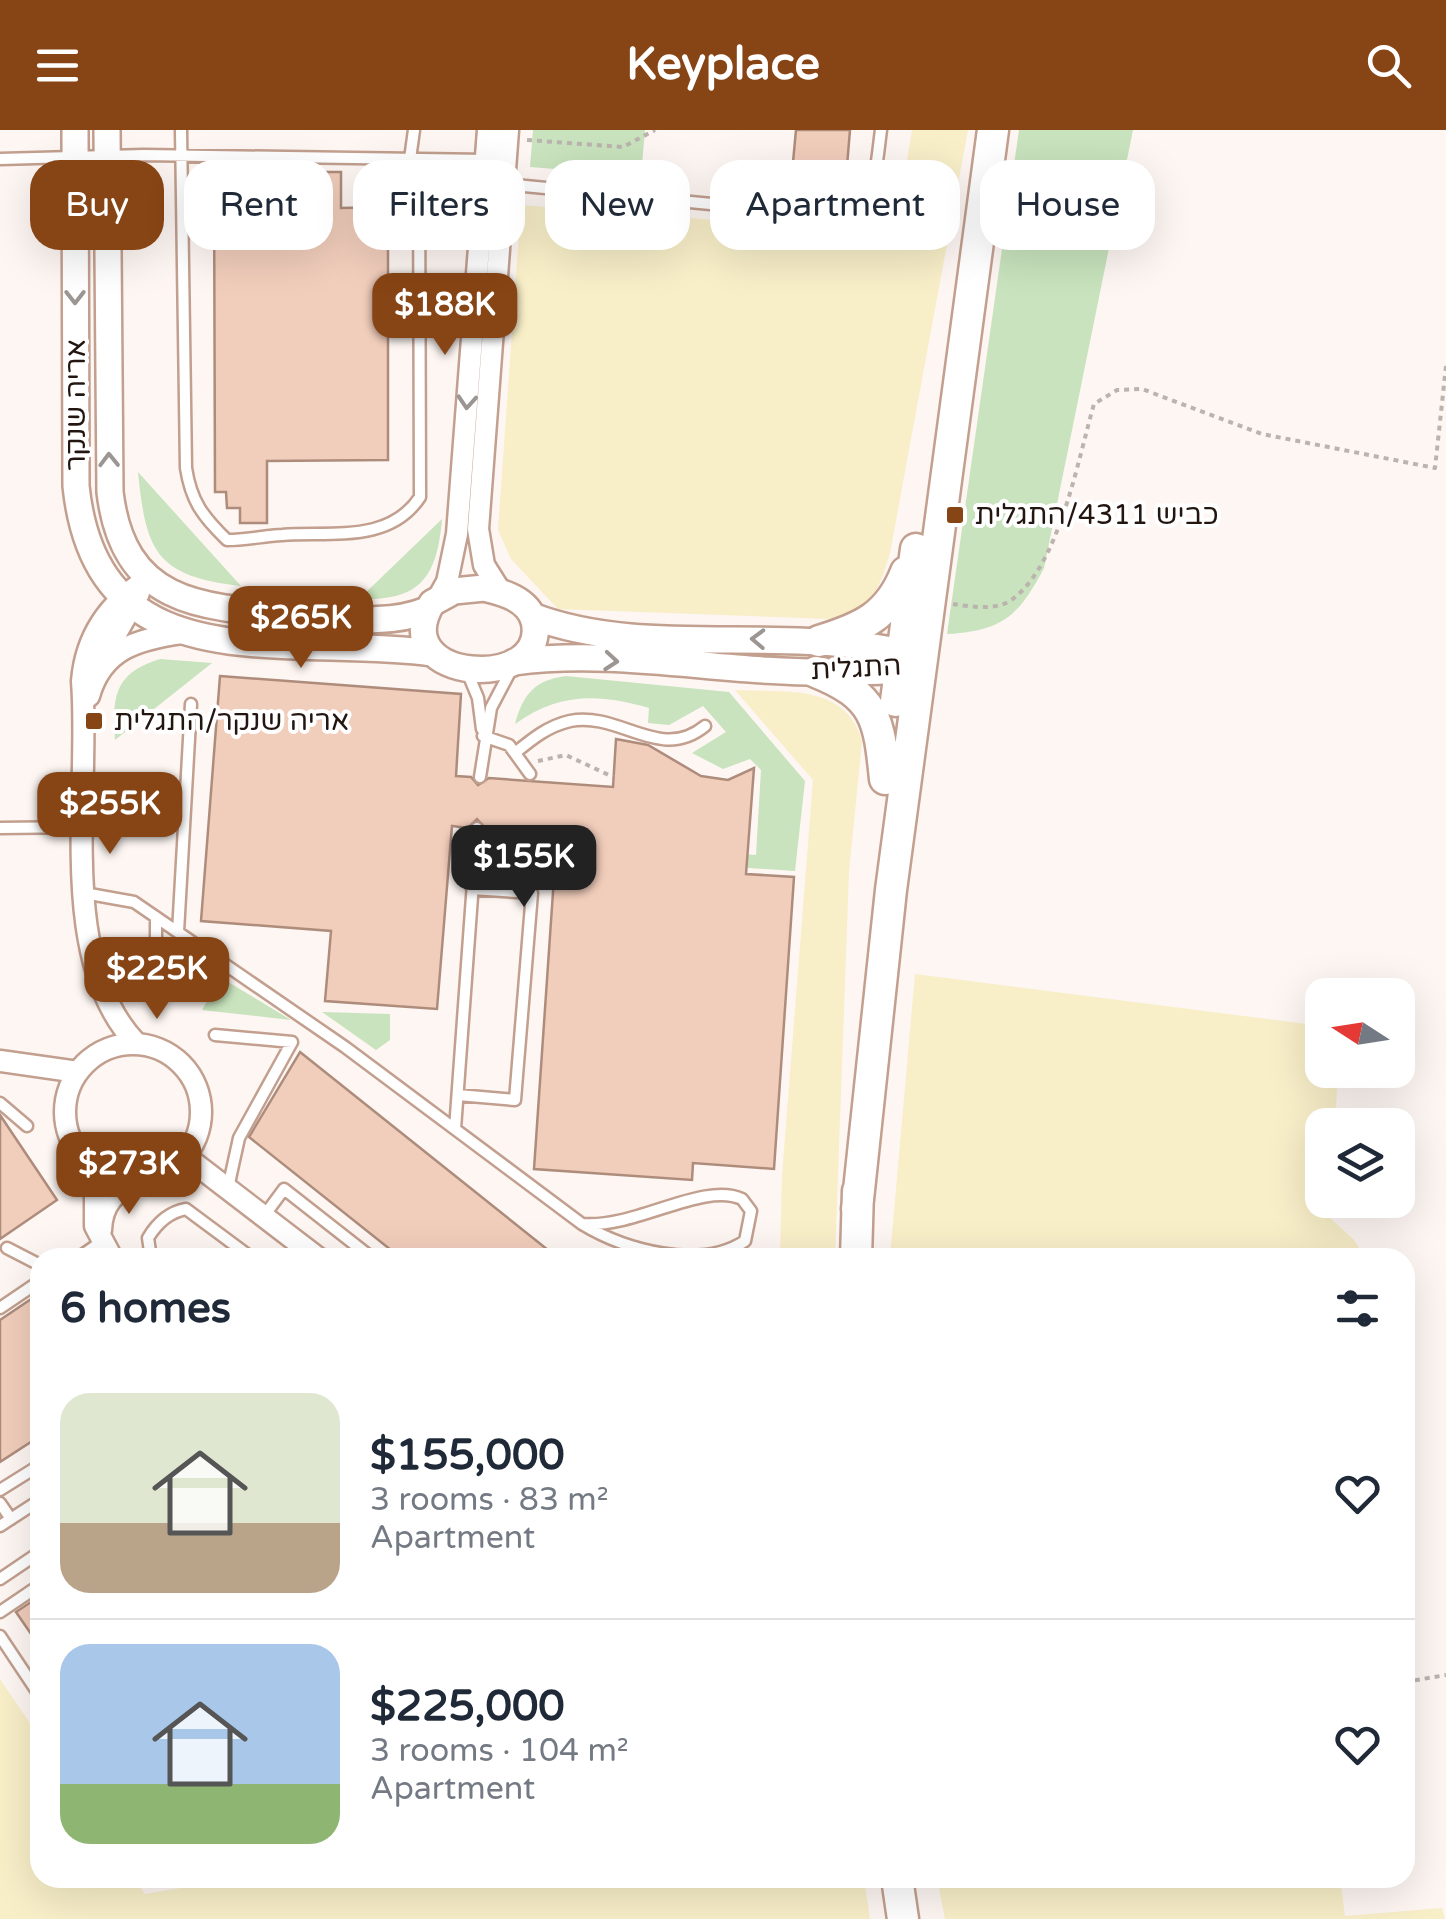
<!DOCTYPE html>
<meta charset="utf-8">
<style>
:root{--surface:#fff;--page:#f2f2f3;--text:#1f2937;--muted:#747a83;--line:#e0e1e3;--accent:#874414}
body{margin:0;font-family:"Varela Round",Heebo,sans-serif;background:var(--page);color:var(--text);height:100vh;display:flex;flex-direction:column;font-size:38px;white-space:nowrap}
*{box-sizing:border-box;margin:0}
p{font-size:32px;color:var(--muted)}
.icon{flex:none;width:55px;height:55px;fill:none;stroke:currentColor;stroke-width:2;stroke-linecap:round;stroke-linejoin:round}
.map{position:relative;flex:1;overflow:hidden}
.details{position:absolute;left:30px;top:1118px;width:1385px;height:640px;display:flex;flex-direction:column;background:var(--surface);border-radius:30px;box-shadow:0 10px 40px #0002}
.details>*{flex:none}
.hud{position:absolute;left:30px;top:30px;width:1388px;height:90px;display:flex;gap:20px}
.needle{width:65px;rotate:282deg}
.tools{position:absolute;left:1305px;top:848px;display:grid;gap:20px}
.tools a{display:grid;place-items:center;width:110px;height:110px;border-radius:20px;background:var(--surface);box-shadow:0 10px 40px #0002;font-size:50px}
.price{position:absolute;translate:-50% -85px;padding:0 22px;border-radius:20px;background:var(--accent);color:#fff;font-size:32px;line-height:65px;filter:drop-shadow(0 2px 5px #0008)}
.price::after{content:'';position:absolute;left:50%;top:60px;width:30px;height:22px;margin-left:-15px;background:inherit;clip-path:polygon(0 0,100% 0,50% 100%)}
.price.selected{background:#222;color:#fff}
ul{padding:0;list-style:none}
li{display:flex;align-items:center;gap:30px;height:250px;padding:0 30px}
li+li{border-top:2px solid var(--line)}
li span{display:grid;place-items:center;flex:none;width:280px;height:200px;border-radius:30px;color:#555}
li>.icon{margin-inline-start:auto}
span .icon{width:120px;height:120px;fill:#fffc;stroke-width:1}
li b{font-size:42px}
h2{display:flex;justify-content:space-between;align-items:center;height:120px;padding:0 30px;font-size:42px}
.chip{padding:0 35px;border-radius:30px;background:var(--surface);box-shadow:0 10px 40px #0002;font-size:35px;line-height:90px}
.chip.selected{background:var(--accent);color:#fff}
header{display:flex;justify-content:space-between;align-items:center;height:130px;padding:0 30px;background:var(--accent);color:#fff;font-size:45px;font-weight:800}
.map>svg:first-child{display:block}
</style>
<header><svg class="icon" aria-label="menu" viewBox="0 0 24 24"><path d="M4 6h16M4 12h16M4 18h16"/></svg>Keyplace<svg class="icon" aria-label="search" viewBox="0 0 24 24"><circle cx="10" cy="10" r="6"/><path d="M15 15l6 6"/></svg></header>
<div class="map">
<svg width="1446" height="1789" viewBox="0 0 1446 1789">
<rect width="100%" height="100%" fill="#fdf6f2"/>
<!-- green -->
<path fill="#c8e3bd" d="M 533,0 L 645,0 L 641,46 L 530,37 Z
M 1019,0 L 1133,0 L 1044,438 C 1019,486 1002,501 947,504 Z
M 138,342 L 241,456 C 156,446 146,422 138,342 Z
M 442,389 C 437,448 420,471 359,469 Z
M 160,529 L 212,533 L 115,610 C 112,567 114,543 160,529 Z
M 566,546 L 729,562 L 805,651 L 795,741 L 484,720 L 486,705 L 756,725 L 761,640 L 750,629 L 723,639 L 692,623 L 726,602 L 703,576 L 669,595 L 648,593 L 649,578 C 598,563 558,563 515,594 C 523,565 534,550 566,546 Z
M 220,847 L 291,890 L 202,880 Z
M 322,882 L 390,884 L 390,910 L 376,920 Z"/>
<!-- sand -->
<path fill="#f8eec8" d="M 912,0 L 968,0 L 890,423 C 878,463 872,479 829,489 L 558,479 L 511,429 L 498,400 L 521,75 L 895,104 Z
M 735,560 C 785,563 846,553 862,611 L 849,742 L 835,1127 L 780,1127 L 782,1046 L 813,650 Z
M 915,844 L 1322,896 L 1322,940 L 1338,940 L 1335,995 L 1322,995 L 1322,1070 L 1331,1070 L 1330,1088 L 1354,1110 L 1365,1127 L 890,1127 Z
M 0,1549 L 40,1608 L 40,1748 L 134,1748 L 145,1764 L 240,1748 L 864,1748 L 870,1789 L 0,1789 Z
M 937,1748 L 1340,1748 L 1345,1786 L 1442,1778 L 1445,1789 L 945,1789 Z"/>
<!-- building -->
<path fill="#f1cdbb" stroke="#ae8c7c" stroke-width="2.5" d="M 796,0 L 850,0 L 846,48 L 792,43 Z
M 214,42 L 341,42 L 341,78 L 388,77 L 388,330 L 267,331 L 267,393 L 240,393 L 240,378 L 227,378 L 226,362 L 215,362 Z
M 220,546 L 461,564 L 456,646 L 471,647 L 478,655 L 489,648 L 613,657 L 616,609 L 648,615 L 701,646 L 728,650 L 754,638 L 746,744 L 794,747 L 774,1039 L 693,1033 L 692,1050 L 534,1039 L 557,704 L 486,699 L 477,689 L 468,698 L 452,696 L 437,879 L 325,871 L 331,801 L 201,791 Z
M 300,922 L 558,1128 L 401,1128 L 249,1007 Z
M 0,985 L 57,1070 L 0,1109 Z
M 40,1163 L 40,1306 L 0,1332 L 0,1190 Z
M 40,1466 L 40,1517 L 16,1482 Z"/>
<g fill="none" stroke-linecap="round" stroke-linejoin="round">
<defs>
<path id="service" d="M 181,0 L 186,338 C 191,371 203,387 227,410 C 246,410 263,406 282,405 C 330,401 389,414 420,367 L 419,29
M 0,29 L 144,25 L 486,30
M 410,29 L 414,0
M 504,54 L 825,85 C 877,80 875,44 881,0
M 466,539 L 478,568 L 482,599
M 483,606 L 509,615 L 530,644
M 515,623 C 532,609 548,596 570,591 C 620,581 660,633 705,596
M 480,647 L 491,578 L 512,538
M 0,698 L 84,697
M 84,763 L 134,772 L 345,917 L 582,1094 C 625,1120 700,1141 745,1111 L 751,1081 L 742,1069 C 703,1051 635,1099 582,1094
M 156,787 L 156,836 L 193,860
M 178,802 L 191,574
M 215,905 L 292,912 L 239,1008 L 228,1058
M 458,965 L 515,970 L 532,763 L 472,759
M 0,973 L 27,996
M 455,999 L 477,698
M 264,1086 L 284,1059 L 372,1128
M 7,1118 L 40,1135
M 78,1128 L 101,1112
M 151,1128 L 148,1108 C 157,1093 169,1082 186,1079 L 252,1128
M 0,1178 L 40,1151
M 0,1360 L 40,1335
M 0,1373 L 11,1389
M 0,1396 L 40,1370
M 0,1449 L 40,1422
M 0,1482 L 40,1455
M 0,1506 L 40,1566"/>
<path id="minor" d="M 501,462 L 484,435 L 478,399 L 508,0
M 438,468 L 447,452 L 457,404 L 488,0
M 99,534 L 139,463
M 89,566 C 102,519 138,509 182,503
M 137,914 C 55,830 91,661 82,551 C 86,505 110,472 148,449
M65 982a68 68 0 1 1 136 0a68 68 0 1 1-136 0Z
M 0,931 L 78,942
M 185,1026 L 318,1128
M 95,1039 L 95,1096 L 112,1128
M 101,1100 C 102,1074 115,1061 137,1051"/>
<path id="tertiary" d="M 75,0 L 76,356 C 97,557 288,503 432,523
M 107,0 L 110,362 C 124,480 209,478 305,485 C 346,488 388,496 427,480
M 484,458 C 502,462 528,469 534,491 C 551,563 384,553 432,473 L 454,461 Z
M 532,486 C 629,523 742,503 844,514 C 869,517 895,517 917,530
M 514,532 C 617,518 728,544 833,542 C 861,541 890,544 917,534"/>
<path id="secondary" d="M 819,511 C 862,498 889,486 906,442
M 816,542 C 876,566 879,589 885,649
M 896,571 L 916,419
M 857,1079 L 891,760 L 993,0
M 856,1128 L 858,1061
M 897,1748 L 903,1789"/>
</defs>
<!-- service casing -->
<use href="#service" stroke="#c29f8e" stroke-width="15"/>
<!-- minor casing -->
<use href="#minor" stroke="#c29f8e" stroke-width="25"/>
<!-- tertiary casing -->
<use href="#tertiary" stroke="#c29f8e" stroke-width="30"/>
<!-- secondary casing -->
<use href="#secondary" stroke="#c29f8e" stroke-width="35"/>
<!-- path -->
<path stroke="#bbb3ae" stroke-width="4" stroke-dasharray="5 5" stroke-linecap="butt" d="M 527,10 L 623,17 L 655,0
M 953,474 C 972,477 999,481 1014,468 C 1060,432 1078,329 1094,274 L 1117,260 L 1142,259 L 1262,304 L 1435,338 L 1446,236
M 538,631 L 566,625 L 613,647
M 1405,1552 L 1446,1545"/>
<!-- service -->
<use href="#service" stroke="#fff" stroke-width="10"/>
<!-- minor -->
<use href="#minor" stroke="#fff" stroke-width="20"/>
<!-- tertiary -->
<use href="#tertiary" stroke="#fff" stroke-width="25"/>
<!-- secondary -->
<use href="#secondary" stroke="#fff" stroke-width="30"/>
</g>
<!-- one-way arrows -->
<defs><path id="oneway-chevron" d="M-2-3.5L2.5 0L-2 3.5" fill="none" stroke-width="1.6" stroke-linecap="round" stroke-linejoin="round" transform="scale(2.5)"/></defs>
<g stroke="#9c9693">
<use href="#oneway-chevron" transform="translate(75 167) rotate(90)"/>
<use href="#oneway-chevron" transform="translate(467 272) rotate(94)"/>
<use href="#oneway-chevron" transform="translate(109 330) rotate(-91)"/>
<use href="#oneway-chevron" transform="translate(758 509) rotate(-178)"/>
<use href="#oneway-chevron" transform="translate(611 531) rotate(5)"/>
</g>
<!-- markers -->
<g fill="#874414" stroke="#fff" stroke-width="4">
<rect x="945" y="375" width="20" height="20" rx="5"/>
<rect x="84" y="581" width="20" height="20" rx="5"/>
</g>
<g text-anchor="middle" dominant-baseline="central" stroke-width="8" stroke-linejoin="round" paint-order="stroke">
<!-- street labels -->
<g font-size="28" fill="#231610" stroke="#fff">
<text transform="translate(76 275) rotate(-90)">אריה שנקר</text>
<text transform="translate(856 538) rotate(-3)">התגלית</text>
</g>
<!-- poi labels -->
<g font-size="28" fill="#231610" stroke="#fff" text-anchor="start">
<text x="975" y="385">כביש 4311/התגלית</text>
<text x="114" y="591">אריה שנקר/התגלית</text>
</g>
</g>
</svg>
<div class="tools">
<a><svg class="needle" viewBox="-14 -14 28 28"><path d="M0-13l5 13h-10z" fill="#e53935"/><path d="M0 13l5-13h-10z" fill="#747a83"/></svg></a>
<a><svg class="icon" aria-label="layers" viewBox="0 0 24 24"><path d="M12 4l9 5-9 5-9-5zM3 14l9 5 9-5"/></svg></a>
</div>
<b class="price" style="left:445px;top:228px">$188K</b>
<b class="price" style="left:301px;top:541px">$265K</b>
<b class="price" style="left:110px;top:727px">$255K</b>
<b class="price selected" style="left:524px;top:780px">$155K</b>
<b class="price" style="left:157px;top:892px">$225K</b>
<b class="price" style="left:129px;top:1087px">$273K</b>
<div class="hud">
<a class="chip selected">Buy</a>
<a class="chip">Rent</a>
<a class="chip">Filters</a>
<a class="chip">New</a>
<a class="chip">Apartment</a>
<a class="chip">House</a>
</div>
<section class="details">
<h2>6 homes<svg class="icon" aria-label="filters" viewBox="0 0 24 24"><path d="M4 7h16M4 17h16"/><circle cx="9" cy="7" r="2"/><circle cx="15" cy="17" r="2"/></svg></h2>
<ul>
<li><span style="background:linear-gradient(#dfe7d0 65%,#b9a48a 0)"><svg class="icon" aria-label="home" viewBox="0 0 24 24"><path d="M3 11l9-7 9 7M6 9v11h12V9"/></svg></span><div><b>$155,000</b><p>3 rooms · 83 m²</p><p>Apartment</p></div><svg class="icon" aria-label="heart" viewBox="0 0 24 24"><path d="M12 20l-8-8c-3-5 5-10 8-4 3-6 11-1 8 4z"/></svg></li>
<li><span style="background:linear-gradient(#a9c7e8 70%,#8fb573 0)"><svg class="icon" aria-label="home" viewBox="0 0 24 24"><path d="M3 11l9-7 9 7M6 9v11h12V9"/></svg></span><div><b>$225,000</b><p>3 rooms · 104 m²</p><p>Apartment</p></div><svg class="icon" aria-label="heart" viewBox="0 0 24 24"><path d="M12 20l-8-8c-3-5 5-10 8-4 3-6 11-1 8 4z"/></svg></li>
</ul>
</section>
</div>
